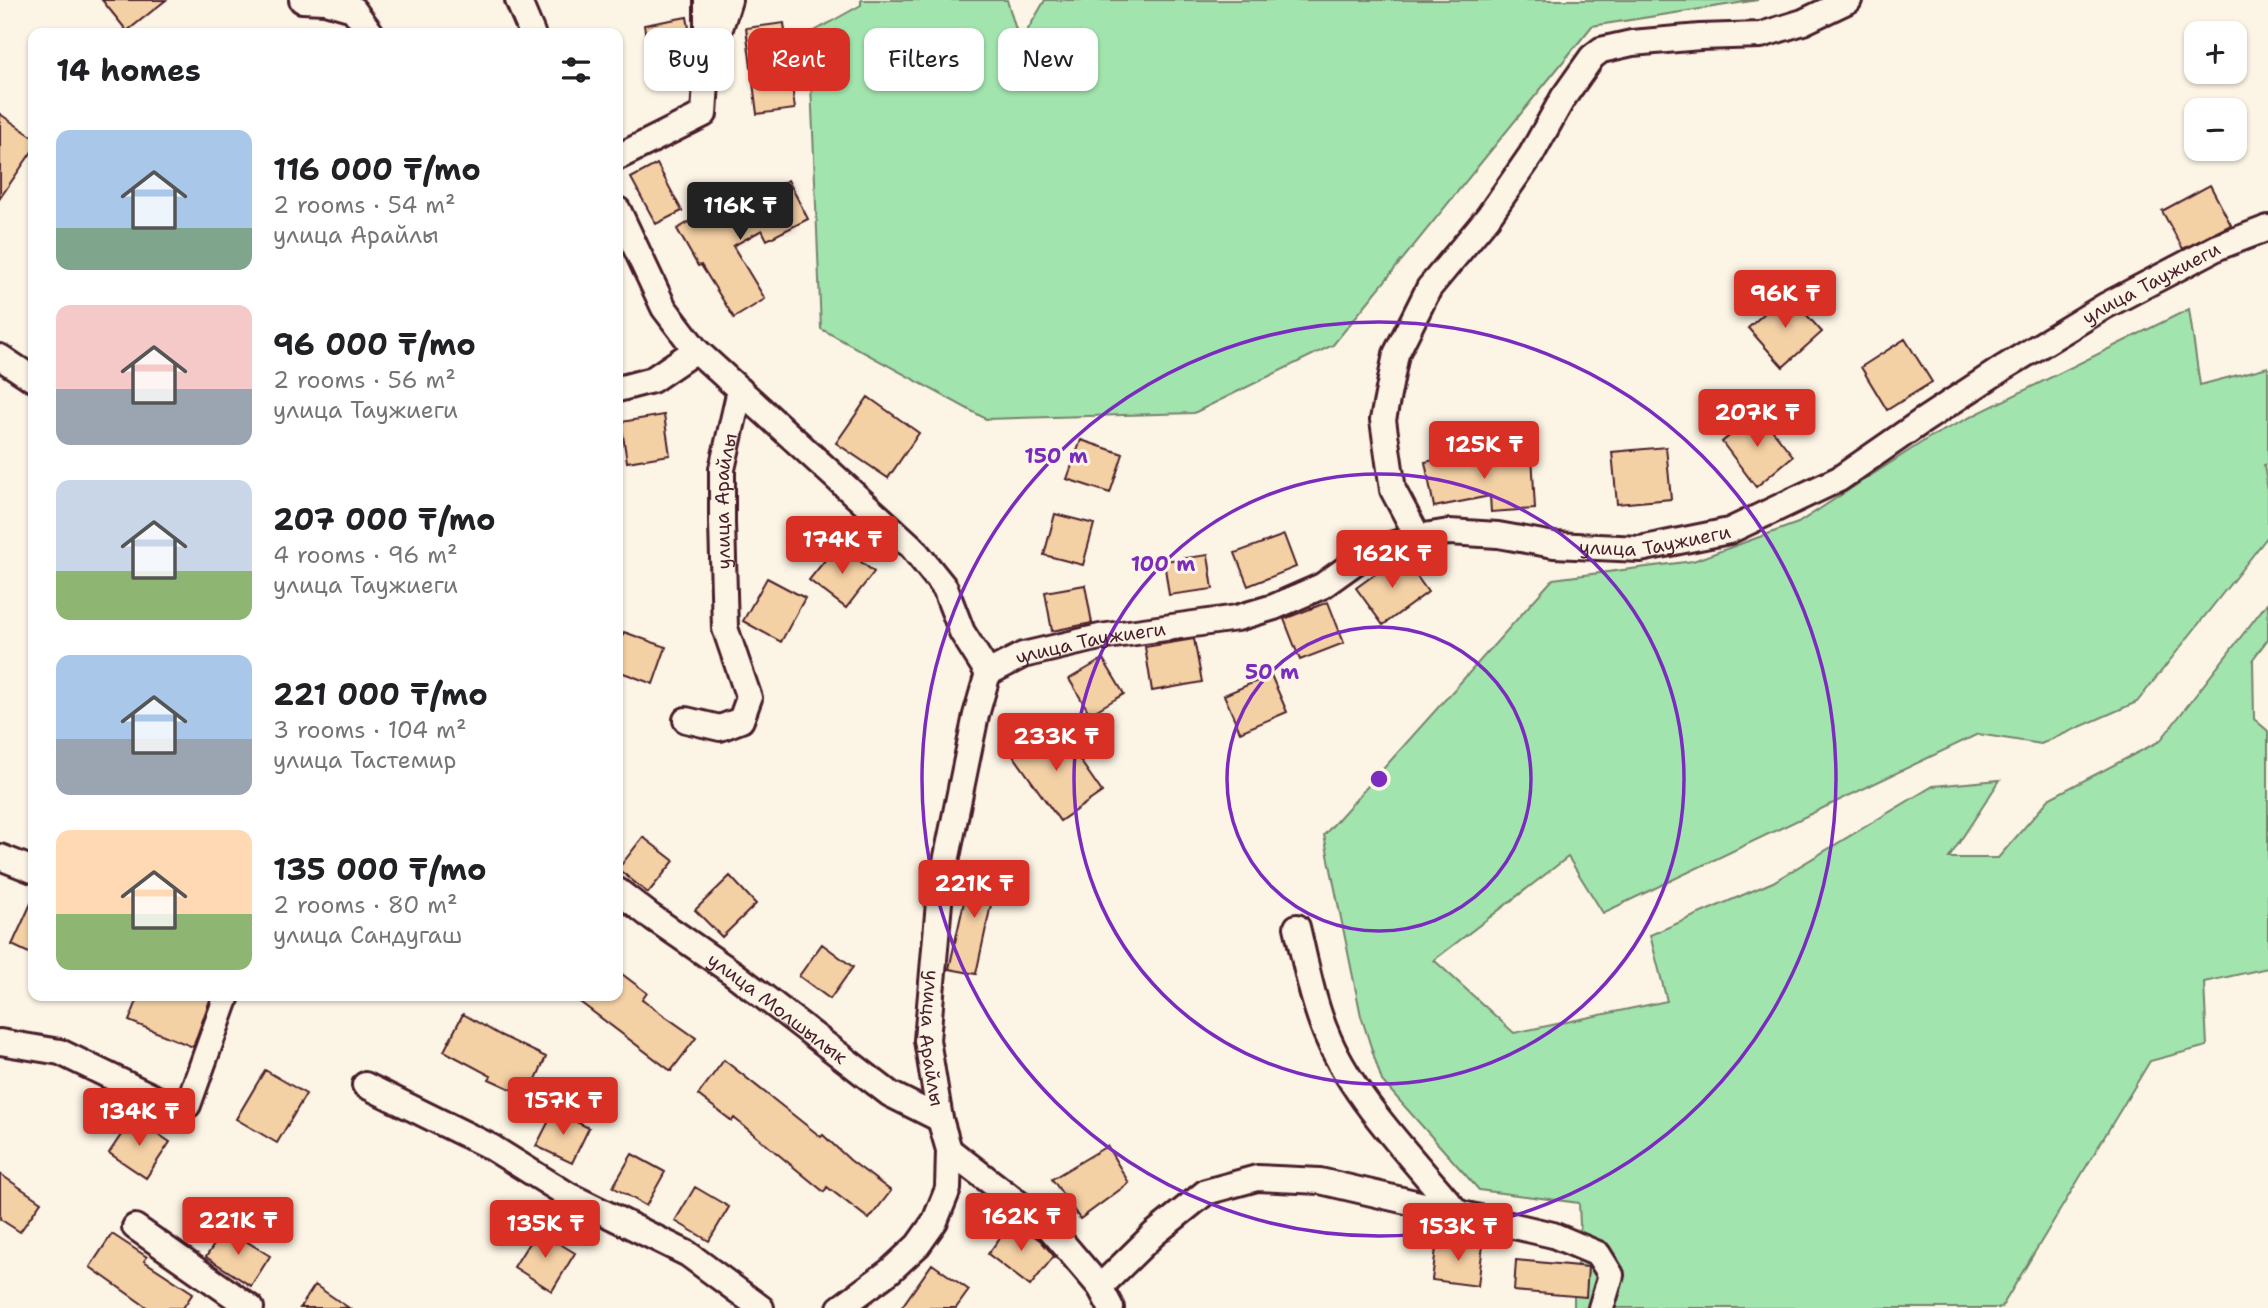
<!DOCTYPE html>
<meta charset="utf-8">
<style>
:root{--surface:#fff;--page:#f2f2f2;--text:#202124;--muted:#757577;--accent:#d93025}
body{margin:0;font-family:"Shantell Sans",sans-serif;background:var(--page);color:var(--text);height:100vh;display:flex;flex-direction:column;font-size:26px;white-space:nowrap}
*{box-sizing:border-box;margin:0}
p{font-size:23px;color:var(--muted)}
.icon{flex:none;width:38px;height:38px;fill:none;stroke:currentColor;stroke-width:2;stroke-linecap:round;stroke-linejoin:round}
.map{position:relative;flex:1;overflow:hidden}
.panel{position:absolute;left:28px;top:28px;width:595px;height:973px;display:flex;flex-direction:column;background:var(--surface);border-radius:14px;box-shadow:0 2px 5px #0004}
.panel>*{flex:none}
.guide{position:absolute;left:644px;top:28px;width:665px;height:63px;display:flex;gap:14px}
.buttons{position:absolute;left:2184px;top:21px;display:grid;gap:14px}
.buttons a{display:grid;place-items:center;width:63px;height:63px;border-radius:14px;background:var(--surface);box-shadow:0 2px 5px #0004;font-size:35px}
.price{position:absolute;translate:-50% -60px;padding:0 16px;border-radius:7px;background:var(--accent);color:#fff;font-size:23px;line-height:46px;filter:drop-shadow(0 2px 4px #0008)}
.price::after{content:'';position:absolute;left:50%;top:42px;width:21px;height:16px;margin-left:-10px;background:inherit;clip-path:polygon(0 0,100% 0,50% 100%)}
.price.current{background:#222;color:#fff}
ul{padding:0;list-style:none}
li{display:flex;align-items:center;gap:21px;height:175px;padding:0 28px}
li span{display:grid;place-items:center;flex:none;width:196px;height:140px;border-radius:14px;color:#555}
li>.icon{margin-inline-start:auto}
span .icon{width:84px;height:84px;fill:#fffc;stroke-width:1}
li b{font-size:30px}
h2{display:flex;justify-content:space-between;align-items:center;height:84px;padding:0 28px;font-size:30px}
.tag{padding:0 24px;border-radius:14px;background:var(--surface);box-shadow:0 2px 5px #0004;font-size:24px;line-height:63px}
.tag.current{background:var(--accent);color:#fff}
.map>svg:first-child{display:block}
</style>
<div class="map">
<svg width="2268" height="1308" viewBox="0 0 2268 1308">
<rect width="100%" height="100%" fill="#fcf5e5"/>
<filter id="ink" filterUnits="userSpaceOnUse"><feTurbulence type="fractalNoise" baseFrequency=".0143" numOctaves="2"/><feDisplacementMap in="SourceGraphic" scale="14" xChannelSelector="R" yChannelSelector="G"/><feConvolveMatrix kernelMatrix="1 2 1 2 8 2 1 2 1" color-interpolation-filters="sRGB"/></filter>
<g filter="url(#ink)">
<!-- green -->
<path fill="#a2e4ae" stroke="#76826c" stroke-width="2" d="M 861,0 L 1007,0 L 1020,43 L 1045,0 L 1758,0 L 1592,26 L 1333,345 L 1194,413 L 986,419 L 821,329 L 809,34 L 861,5 Z
M 2189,309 L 2200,385 L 2268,367 L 2268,464 L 2264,465 L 2268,491 L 2268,536 L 2137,702 L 2041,744 L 1978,734 L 1603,913 L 1568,857 L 1434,960 L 1514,1033 L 1667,1001 L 1650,935 L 1773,882 L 1933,786 L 2000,780 L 1949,858 L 1998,858 L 2050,798 L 2160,741 L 2268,602 L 2268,639 L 2253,659 L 2254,719 L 2268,731 L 2268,968 L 2204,982 L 2207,1046 L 2150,1061 L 2001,1308 L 1574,1308 L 1574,1276 L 1581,1248 L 1579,1203 L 1479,1190 L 1382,1081 L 1361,1016 L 1324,835 L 1553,579 L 1693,561 L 1798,523 L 1930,437 Z"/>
<!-- building -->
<path fill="#f4d0a5" stroke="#4a1f2b" stroke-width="2" d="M 102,0 L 166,0 L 127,31 Z
M 687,17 L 692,45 L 692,72 L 653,79 L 644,25 Z
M 784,23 L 795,109 L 757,114 L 746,28 Z
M 0,114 L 33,137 L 33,150 L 0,198 Z
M 657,164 L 682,211 L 656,224 L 631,178 Z
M 788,180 L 808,219 L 767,240 L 762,230 L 733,246 L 765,299 L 734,318 L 701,265 L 698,266 L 677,229 L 718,205 L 723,214 Z
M 2210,185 L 2231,225 L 2183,249 L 2162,211 Z
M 1787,293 L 1822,332 L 1783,367 L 1748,328 Z
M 1905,339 L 1932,382 L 1887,410 L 1861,367 Z
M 868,397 L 919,433 L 888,478 L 836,443 Z
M 1758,412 L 1793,456 L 1756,487 L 1722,442 Z
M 664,415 L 670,455 L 627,462 L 621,422 Z
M 1081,440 L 1123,454 L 1110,493 L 1067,479 Z
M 1666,447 L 1671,499 L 1617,504 L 1612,452 Z
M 1468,453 L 1469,458 L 1532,454 L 1535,509 L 1491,512 L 1490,496 L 1434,507 L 1425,462 Z
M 1055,514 L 1094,524 L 1083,565 L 1044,555 Z
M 1284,535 L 1296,567 L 1248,586 L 1235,553 Z
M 838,544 L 874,572 L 846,608 L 809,580 Z
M 1208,555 L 1213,589 L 1169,595 L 1164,561 Z
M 1403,557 L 1428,592 L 1383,625 L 1356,588 L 1396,559 Z
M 767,578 L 805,598 L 781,642 L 743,621 Z
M 1085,585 L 1092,623 L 1052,631 L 1045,592 Z
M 1328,602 L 1344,643 L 1300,660 L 1284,619 Z
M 624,632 L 666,647 L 653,684 L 618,671 L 618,649 Z
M 1194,639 L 1202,682 L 1152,691 L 1145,647 Z
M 1103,659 L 1124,694 L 1090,714 L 1069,679 Z
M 1271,675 L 1287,712 L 1240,732 L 1224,695 Z
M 1034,729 L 1044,744 L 1061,733 L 1102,792 L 1060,821 L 1008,748 Z
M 643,837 L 674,861 L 648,893 L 618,869 Z
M 972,866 L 998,872 L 976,974 L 949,969 Z
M 730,876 L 756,904 L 722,937 L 695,910 Z
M 33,899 L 33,955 L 12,945 Z
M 822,944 L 853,967 L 830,999 L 799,976 Z
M 618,971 L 647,993 L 642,1000 L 696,1038 L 671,1071 L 572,996 L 618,996 Z
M 139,996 L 211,997 L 193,1047 L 129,1021 Z
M 463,1014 L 500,1035 L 546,1057 L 528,1097 L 489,1079 L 491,1076 L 444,1051 Z
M 724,1060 L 821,1137 L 823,1135 L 850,1160 L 891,1191 L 869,1219 L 827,1187 L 824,1192 L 734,1118 L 732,1121 L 698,1095 Z
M 265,1070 L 306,1094 L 277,1143 L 236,1119 Z
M 554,1111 L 589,1128 L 572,1163 L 536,1146 Z
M 133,1117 L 170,1142 L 146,1178 L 109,1153 Z
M 1107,1146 L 1129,1183 L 1080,1219 L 1052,1179 Z
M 632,1154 L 665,1172 L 646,1206 L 613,1187 Z
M 0,1174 L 41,1202 L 20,1232 L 0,1219 Z
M 695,1187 L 729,1207 L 709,1241 L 675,1221 Z
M 1013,1220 L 1041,1241 L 1054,1256 L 1030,1286 L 988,1254 Z
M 225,1228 L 270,1256 L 251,1286 L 206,1257 Z
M 537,1230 L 575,1253 L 552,1291 L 514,1267 Z
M 112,1234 L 147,1257 L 144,1261 L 193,1293 L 183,1308 L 148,1308 L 90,1267 Z
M 1437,1240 L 1483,1245 L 1478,1286 L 1432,1280 Z
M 1516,1260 L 1588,1267 L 1586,1297 L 1514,1291 Z
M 932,1264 L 969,1290 L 956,1308 L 901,1308 Z
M 315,1285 L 349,1308 L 300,1308 Z"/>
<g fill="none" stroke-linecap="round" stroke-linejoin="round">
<defs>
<g id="minor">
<path d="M 302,0 L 325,1 L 353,9 L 371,33"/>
<path d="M 518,0 L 532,33"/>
<path d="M 714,47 L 729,0"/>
<path d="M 618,157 L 704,114 L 707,67 L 707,0"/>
<path id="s1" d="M 618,210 L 664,308 L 696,350 L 912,547 L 945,588 L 962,632 L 988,673 L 976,715 L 940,891 L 927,1040 L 940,1119 L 949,1150 L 948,1189 L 935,1221 L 918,1245 L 890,1271 L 840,1308"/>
<path d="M 0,357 L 33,379"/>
<path d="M 618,389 L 652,380 L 696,350"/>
<path d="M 1418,537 L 1393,490 L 1383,420 L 1396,354 L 1429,288 L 1488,217 L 1531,155 L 1563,98 L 1592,57 L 1601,50 L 1632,43 L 1700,37 L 1761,35 L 1803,22 L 1849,0"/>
<path id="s2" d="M 988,673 L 1023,655 L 1100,637 L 1237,618 L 1274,607 L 1322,586 L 1371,551 L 1418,537 L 1449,532 L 1498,535 L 1554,545 L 1640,549 L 1729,531 L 1839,479 L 1921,422 L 2003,368 L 2105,306 L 2218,247 L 2268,228"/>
<path id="s3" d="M 686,720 L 720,728 L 741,720 L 749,698 L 725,628 L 722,523 L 722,469 L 740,390"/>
<path d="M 0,857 L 33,870"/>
<path id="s4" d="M 618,891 L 649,915 L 733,973 L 890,1094 L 940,1119"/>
<path d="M 1297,927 C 1306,964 1313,1005 1329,1040 C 1355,1100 1414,1160 1456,1211"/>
<path d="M 0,1042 L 60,1052 L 161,1101 L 188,1105 L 227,996"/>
<path d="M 365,1085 L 491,1147 L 568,1195 L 688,1254 L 761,1308"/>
<path d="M 949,1150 L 1048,1226 L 1100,1287 L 1111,1308"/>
<path d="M 135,1227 L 251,1308"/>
<path d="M 1100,1287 L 1154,1234 L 1206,1192 L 1257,1178 L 1320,1181 L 1553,1235 L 1598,1254 L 1611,1275 L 1601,1308"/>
</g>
</defs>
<!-- minor casing -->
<use href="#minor" stroke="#4a1f2b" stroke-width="30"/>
<!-- minor -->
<use href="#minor" stroke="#fcf5e5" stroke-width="24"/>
</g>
</g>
<!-- distance rings -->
<g fill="none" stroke="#7b2cbf" stroke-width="3.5">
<circle cx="1379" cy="779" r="152"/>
<circle cx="1379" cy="779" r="305"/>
<circle cx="1379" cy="779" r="457"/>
</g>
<g text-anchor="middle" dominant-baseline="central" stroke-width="6" stroke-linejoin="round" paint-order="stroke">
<!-- street labels -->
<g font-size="19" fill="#4a1f2b" stroke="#fcf5e5">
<text stroke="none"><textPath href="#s2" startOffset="1262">улица Таужиеги</textPath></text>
<text stroke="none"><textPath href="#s3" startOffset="282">улица Арайлы</textPath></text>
<text stroke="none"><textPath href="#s2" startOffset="696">улица Таужиеги</textPath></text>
<text stroke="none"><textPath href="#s2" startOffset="108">улица Таужиеги</textPath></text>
<text stroke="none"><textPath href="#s4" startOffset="198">улица Молшылык</textPath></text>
<text stroke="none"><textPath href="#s1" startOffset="973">улица Арайлы</textPath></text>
</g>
</g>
<circle cx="1379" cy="779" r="10" fill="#7b2cbf" stroke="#fcf5e5" stroke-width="3.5"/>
<g font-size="21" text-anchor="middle" font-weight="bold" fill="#7b2cbf" stroke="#fcf5e5" stroke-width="6" stroke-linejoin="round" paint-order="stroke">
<text x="1056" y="463">150 m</text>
<text x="1163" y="571">100 m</text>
<text x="1272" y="679">50 m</text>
</g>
</svg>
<div class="buttons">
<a>+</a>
<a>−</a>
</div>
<b class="price current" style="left:740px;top:242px">116K ₸</b>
<b class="price" style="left:1785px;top:330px">96K ₸</b>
<b class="price" style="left:1757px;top:449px">207K ₸</b>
<b class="price" style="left:1484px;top:481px">125K ₸</b>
<b class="price" style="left:842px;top:576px">174K ₸</b>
<b class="price" style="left:1392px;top:590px">162K ₸</b>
<b class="price" style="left:1056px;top:773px">233K ₸</b>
<b class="price" style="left:974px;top:920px">221K ₸</b>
<b class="price" style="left:563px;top:1137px">157K ₸</b>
<b class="price" style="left:139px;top:1148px">134K ₸</b>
<b class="price" style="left:1021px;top:1253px">162K ₸</b>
<b class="price" style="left:238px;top:1257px">221K ₸</b>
<b class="price" style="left:545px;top:1260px">135K ₸</b>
<b class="price" style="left:1458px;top:1263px">153K ₸</b>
<div class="guide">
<a class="tag">Buy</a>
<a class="tag current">Rent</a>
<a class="tag">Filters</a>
<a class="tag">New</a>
</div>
<section class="panel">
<h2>14 homes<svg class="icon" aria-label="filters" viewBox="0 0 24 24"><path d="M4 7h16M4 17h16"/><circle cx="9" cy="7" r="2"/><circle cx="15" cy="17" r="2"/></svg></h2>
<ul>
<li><span style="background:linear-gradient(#a9c7e8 70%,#7fa58c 0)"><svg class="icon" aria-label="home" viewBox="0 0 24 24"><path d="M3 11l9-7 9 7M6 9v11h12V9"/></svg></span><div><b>116 000 ₸/mo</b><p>2 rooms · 54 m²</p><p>улица Арайлы</p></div></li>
<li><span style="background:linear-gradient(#f6c9c9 60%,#9aa5b1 0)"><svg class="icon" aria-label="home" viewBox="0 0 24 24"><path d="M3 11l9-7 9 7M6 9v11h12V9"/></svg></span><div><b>96 000 ₸/mo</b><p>2 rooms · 56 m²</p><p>улица Таужиеги</p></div></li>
<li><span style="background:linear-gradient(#c9d6e8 65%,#8fb573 0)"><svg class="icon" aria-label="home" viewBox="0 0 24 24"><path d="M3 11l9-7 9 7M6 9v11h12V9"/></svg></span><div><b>207 000 ₸/mo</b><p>4 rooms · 96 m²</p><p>улица Таужиеги</p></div></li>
<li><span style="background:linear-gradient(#a9c7e8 60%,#9aa5b1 0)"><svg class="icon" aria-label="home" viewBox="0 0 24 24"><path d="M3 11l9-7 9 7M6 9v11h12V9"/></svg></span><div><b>221 000 ₸/mo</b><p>3 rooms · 104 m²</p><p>улица Тастемир</p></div></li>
<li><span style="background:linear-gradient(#ffd9b3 60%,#8fb573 0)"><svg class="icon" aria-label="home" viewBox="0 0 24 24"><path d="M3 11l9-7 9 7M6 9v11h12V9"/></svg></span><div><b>135 000 ₸/mo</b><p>2 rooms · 80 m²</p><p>улица Сандугаш</p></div></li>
</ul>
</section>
</div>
